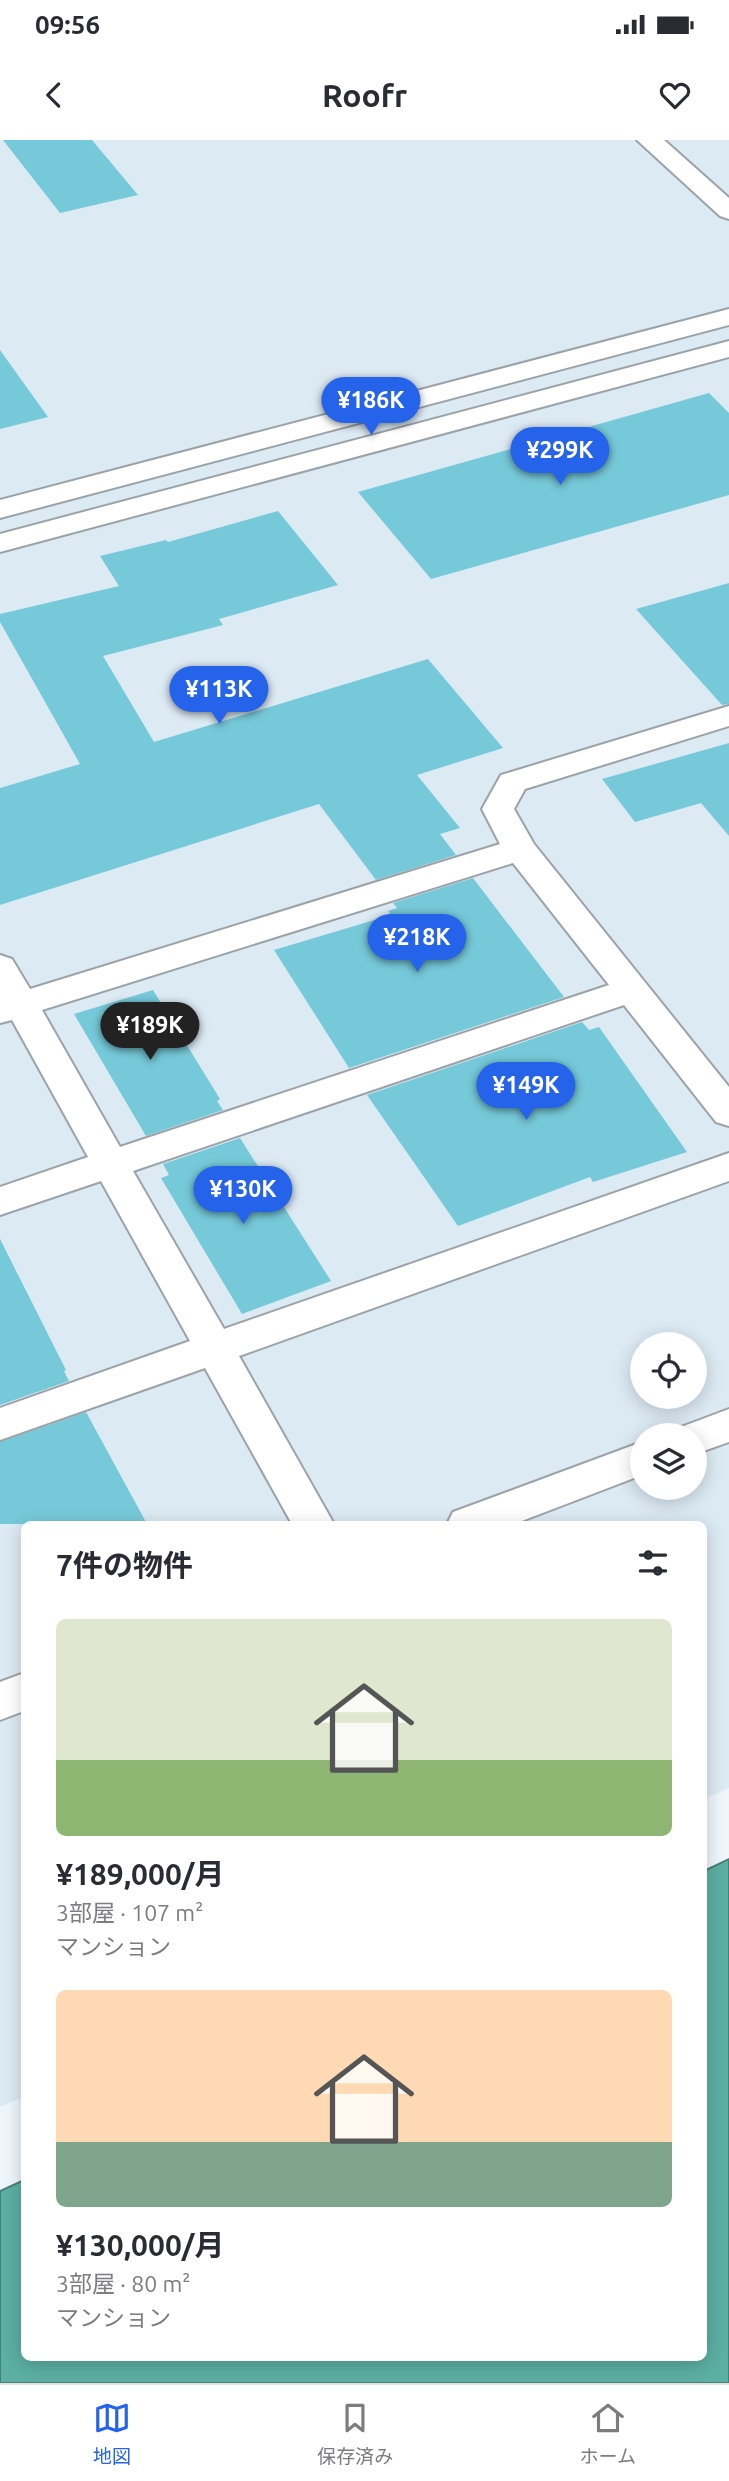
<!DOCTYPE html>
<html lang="ja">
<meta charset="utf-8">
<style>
:root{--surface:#fff;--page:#f7f7f7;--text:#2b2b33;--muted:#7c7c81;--line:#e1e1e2;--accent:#2563eb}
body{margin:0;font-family:Ubuntu,"Noto Sans JP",sans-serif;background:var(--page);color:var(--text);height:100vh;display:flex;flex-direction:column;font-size:26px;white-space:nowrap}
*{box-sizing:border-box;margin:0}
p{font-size:23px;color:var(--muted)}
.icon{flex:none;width:38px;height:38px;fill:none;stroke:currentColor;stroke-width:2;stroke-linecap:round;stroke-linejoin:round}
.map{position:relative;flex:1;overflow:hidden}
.panel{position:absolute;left:21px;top:1381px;width:686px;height:840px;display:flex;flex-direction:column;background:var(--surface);border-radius:10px;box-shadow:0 4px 18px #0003}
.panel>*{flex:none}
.fabs{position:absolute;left:630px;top:1192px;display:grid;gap:14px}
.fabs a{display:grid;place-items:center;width:77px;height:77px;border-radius:50%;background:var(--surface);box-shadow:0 4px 18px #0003;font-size:35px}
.price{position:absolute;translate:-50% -60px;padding:0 16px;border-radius:24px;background:var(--accent);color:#fff;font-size:23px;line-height:46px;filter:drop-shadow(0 2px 4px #0008)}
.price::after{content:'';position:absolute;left:50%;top:42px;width:21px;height:16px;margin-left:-10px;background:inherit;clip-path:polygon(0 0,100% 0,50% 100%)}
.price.active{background:#222;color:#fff}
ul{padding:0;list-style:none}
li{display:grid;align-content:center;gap:14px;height:371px;padding:0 35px}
li span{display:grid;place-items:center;height:217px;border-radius:10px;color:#555}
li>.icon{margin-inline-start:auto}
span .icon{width:126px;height:126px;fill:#fffc;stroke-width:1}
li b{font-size:30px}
h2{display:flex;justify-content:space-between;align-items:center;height:84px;padding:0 35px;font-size:30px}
.status{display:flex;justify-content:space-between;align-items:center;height:49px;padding:0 35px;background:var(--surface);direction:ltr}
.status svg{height:19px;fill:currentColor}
header{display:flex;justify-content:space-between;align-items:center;height:91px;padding:0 35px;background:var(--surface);font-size:32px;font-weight:700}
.tab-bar{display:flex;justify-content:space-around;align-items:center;height:98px;border-top:2px solid var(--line);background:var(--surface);font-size:19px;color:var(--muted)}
.tab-bar a{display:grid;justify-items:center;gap:4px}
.tab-bar .active{color:var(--accent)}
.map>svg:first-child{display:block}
</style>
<div class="status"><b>09:56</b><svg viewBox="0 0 49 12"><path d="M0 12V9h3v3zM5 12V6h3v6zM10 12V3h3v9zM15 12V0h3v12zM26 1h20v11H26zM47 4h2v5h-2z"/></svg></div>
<header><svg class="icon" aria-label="back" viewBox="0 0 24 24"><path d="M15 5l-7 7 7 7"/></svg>Roofr<svg class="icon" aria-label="heart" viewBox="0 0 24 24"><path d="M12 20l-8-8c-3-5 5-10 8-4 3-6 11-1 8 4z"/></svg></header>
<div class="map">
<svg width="729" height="2243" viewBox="0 0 729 2243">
<rect width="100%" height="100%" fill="#eef5fb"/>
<!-- built -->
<path fill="#dceaf4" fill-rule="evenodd" d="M 0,0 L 729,0 L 729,1648 L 704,1659 L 704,1384 L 24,1384 L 24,1957 L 0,1967 ZM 642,1204 L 695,1204 L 695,1256 L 642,1256 ZM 642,1295 L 695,1295 L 695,1348 L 642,1348 Z"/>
<!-- water -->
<path fill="#5cafa3" stroke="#468179" stroke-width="2" d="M 729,1719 L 729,2243 L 0,2243 L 0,2051 L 24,2040 L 24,2217 L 704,2217 L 704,1731 Z"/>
<!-- building -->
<path fill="#76c9d9" d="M 3,0 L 92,0 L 138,55 L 60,73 Z
M 0,210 L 48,277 L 0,289 Z
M 709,253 L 729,273 L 729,355 L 431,439 L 358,352 Z
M 278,371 L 338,445 L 219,479 L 223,485 L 103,516 L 154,602 L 428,519 L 503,608 L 417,635 L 460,688 L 440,694 L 456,715 L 376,740 L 319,664 L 0,765 L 0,648 L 80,624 L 0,482 L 0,474 L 119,446 L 100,416 L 166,400 L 168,402 Z
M 729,443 L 729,564 L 722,565 L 636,469 Z
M 729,603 L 729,696 L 701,663 L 635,682 L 602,639 Z
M 473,738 L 564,857 L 349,928 L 274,810 L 391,775 L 388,771 L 397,768 L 393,763 Z
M 153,850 L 220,959 L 217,961 L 223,970 L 146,996 L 74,874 Z
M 582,882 L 589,890 L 599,887 L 687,1012 L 593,1042 L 590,1037 L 458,1086 L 367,955 Z
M 240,998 L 331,1141 L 242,1174 L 161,1038 L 169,1035 L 163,1024 Z
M 0,1099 L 66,1230 L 64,1231 L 69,1241 L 0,1265 Z
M 86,1272 L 147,1384 L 0,1384 L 0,1302 Z"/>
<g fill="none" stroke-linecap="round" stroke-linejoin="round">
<defs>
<path id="minor" d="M 637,0 L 664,0 L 729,58 L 729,79 L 720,76 Z
M 729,169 L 729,185 L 0,378 L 0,360 Z
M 729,201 L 729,217 L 0,412 L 0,394 Z
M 729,566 L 729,586 L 525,649 L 514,669 L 534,704 L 729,947 L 729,986 L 716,982 L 624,865 L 133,1031 L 224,1189 L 729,1013 L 729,1041 L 239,1216 L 334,1384 L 292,1384 L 205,1228 L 0,1300 L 0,1268 L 190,1201 L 101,1041 L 0,1075 L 0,1047 L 88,1017 L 12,880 L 0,883 L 0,815 L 12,819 L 30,849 L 500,704 L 482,669 L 501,635 ZM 513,723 L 609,845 L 120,1007 L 42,870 Z
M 729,1269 L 729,1302 L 695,1314 L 695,1295 L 676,1295 L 681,1287 Z
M 642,1302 L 642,1335 L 514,1384 L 447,1384 L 453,1372 Z
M 24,1533 L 24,1571 L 0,1580 L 0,1542 Z"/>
</defs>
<!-- minor casing -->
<use href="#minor" stroke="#9ca3a8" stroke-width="4"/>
<!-- minor -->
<use href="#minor" fill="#fff" fill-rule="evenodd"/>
</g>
</svg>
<div class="fabs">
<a><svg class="icon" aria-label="locate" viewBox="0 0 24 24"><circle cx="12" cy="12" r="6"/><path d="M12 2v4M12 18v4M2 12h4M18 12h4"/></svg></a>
<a><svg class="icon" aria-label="layers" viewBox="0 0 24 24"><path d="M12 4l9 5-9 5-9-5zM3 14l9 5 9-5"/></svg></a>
</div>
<b class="price" style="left:371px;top:297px">¥186K</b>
<b class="price" style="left:560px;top:347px">¥299K</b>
<b class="price" style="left:219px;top:586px">¥113K</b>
<b class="price" style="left:417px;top:834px">¥218K</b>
<b class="price active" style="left:150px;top:922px">¥189K</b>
<b class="price" style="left:526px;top:982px">¥149K</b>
<b class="price" style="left:243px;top:1086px">¥130K</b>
<section class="panel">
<h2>7件の物件<svg class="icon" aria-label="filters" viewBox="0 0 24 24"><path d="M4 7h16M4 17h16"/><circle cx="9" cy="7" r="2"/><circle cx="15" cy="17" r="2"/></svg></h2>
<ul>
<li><span style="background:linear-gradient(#dfe7d0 65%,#8fb573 0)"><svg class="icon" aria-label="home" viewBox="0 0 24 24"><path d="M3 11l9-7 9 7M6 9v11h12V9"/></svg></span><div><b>¥189,000/月</b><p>3部屋 · 107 m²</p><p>マンション</p></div></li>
<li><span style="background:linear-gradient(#ffd9b3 70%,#7fa58c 0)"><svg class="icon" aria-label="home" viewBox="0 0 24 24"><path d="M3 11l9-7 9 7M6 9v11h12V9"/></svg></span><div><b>¥130,000/月</b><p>3部屋 · 80 m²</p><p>マンション</p></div></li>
</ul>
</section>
</div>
<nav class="tab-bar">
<a class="active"><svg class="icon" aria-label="map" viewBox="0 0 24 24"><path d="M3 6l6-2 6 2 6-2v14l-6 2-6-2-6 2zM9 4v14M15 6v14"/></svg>地図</a>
<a><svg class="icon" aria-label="saved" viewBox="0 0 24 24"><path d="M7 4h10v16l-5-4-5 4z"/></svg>保存済み</a>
<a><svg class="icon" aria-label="home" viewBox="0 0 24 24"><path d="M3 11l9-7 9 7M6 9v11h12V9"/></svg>ホーム</a>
</nav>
